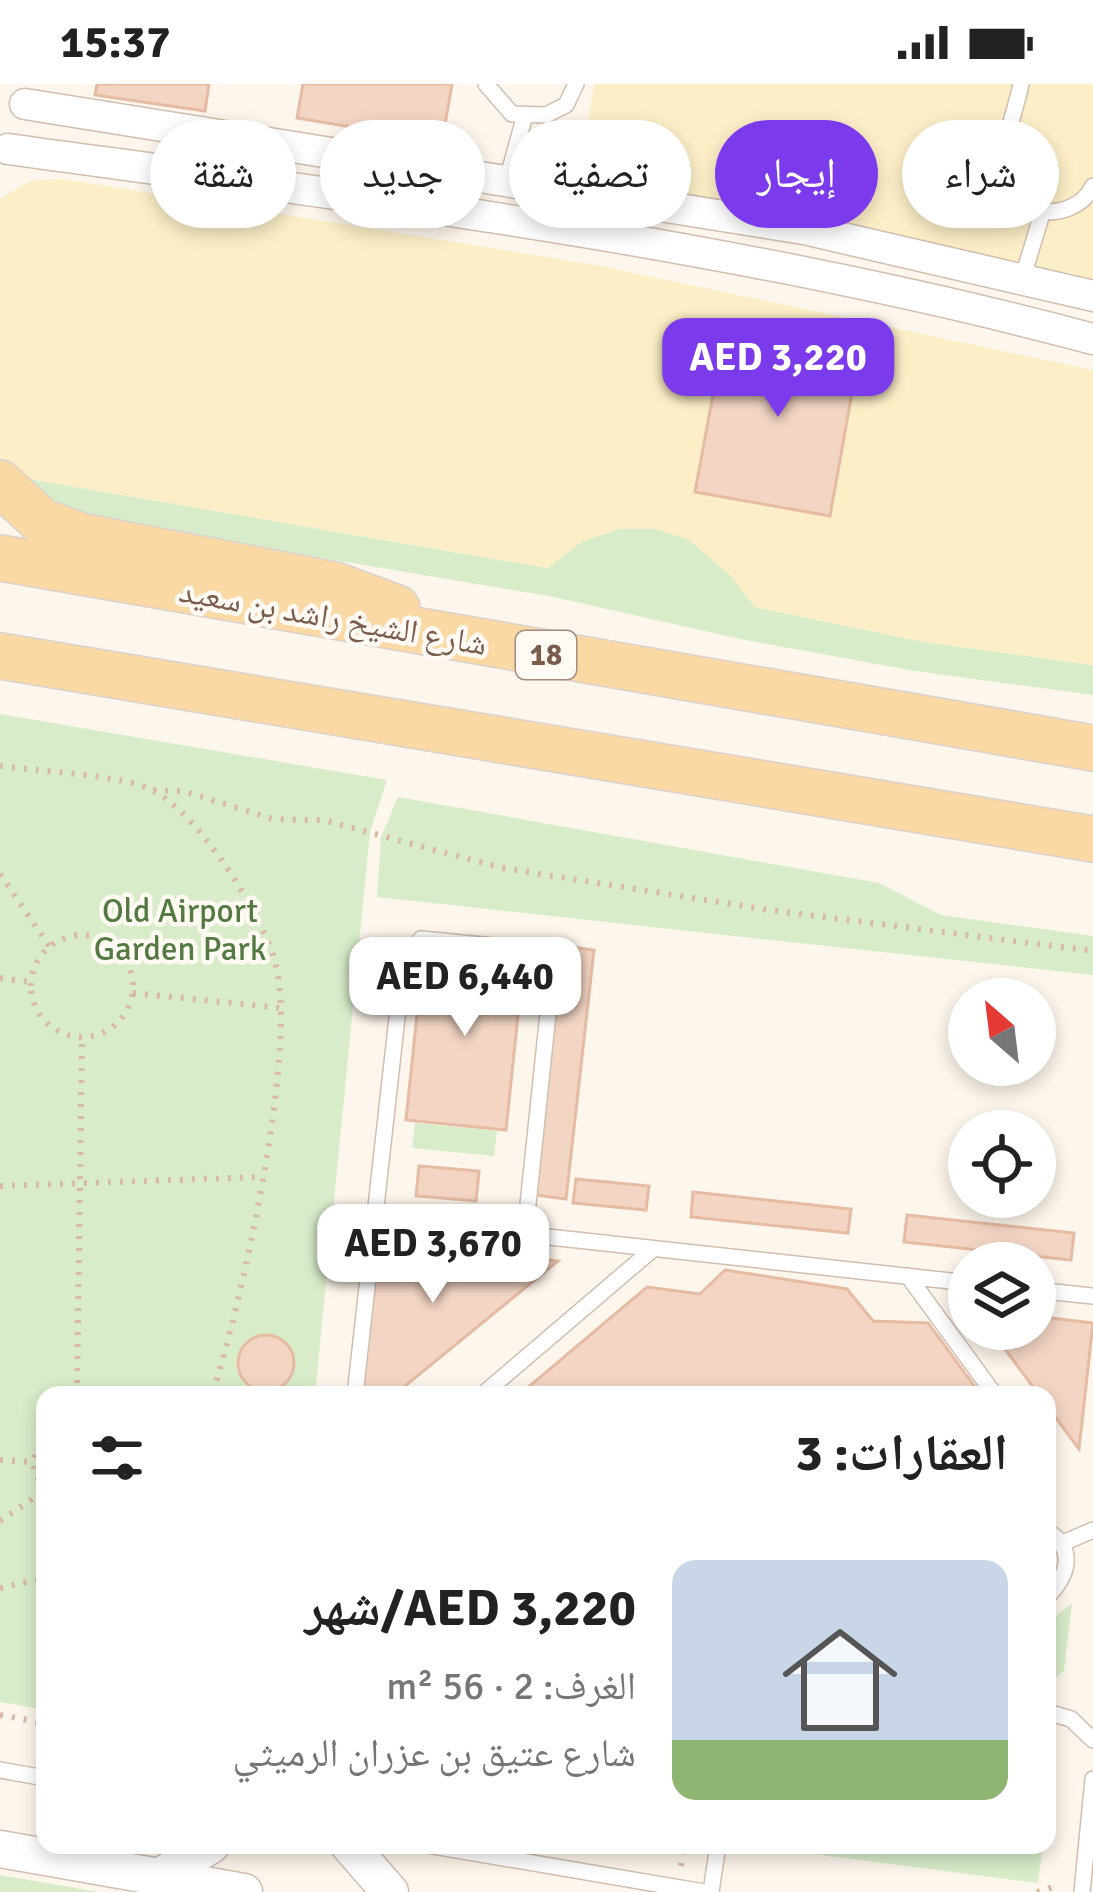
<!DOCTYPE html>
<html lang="ar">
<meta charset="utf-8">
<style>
:root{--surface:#fff;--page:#f2f2f2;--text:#222;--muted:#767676;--accent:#7c3aed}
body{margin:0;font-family:Signika,"Noto Naskh Arabic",sans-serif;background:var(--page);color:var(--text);direction:rtl;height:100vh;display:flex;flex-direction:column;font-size:45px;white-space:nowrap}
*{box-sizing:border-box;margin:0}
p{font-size:39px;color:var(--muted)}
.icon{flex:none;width:66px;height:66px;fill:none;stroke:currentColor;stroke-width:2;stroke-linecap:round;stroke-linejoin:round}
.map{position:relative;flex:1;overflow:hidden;direction:ltr}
.panel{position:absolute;left:36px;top:1302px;width:1020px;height:468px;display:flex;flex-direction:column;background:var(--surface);border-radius:24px;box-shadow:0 6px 18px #0003;direction:rtl}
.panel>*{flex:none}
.guide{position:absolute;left:36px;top:36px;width:1023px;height:108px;direction:rtl;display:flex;gap:24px}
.needle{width:78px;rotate:332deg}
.buttons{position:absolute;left:948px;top:894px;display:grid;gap:24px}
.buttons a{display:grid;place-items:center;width:108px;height:108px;border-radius:50%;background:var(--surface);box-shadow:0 6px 18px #0003;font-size:60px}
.price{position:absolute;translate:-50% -102px;padding:0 27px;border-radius:24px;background:#fff;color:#222;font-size:39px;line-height:78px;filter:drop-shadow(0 3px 6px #0008)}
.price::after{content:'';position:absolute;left:50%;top:72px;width:36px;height:27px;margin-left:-18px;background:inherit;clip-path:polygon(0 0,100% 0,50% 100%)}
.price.current{background:var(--accent);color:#fff}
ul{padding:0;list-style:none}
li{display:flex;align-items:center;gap:36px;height:300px;padding:0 48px}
li span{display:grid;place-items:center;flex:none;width:336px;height:240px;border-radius:24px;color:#555}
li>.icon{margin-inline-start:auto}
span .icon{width:144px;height:144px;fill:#fffc;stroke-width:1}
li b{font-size:51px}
h2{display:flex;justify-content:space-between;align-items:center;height:144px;padding:0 48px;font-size:51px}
.pill{padding:0 42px;border-radius:54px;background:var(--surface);box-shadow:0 6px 18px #0003;font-size:42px;line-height:108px}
.pill.current{background:var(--accent);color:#fff}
.status{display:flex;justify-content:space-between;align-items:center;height:84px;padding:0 60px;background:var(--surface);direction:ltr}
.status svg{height:33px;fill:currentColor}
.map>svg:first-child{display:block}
</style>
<div class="status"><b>15:37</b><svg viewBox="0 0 49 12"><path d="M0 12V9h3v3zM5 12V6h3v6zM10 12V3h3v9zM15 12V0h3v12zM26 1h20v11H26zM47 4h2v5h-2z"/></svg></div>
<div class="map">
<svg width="1093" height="1808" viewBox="0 0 1093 1808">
<rect width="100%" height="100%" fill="#fdf6ec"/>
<!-- green -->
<path fill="#d8ecc9" d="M 0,390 L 547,484 L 582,457 L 619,445 L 655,444 L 688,455 L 729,490 L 755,523 L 924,558 L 1093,581 L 1093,611 L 915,587 L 745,556 L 549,512 L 0,420 Z
M 0,630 L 387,696 L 370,748 L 315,1311 L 45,1311 L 45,1626 L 0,1618 Z
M 398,713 L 879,799 L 941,831 L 1093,852 L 1093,891 L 377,813 L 381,753 Z
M 415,1039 L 497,1047 L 494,1072 L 412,1064 Z
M 1072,1519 L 1064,1587 L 1047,1601 L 1047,1540 Z
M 745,1761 L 1043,1761 L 1038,1799 Z
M 0,1791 L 99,1808 L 0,1808 Z"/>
<!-- sand -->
<path fill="#fcefc7" d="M 594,0 L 1093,0 L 1093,195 L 580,91 Z
M 64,95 L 596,181 L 1093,286 L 1093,581 L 924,558 L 755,523 L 729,490 L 688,455 L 655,445 L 619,445 L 583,457 L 548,484 L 0,390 L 0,115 L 30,97 Z"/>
<!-- building -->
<path fill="#f3d5c3" stroke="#e6bba3" stroke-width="3" d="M 97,0 L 209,0 L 205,27 L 95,11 Z
M 303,0 L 452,0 L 442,58 L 297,34 Z
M 726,240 L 860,264 L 830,432 L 695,408 Z
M 562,862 L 594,866 L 566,1115 L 535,1111 Z
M 424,864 L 524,874 L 506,1046 L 406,1036 Z
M 419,1082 L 479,1087 L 476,1117 L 416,1112 Z
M 576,1095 L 649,1102 L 646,1126 L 573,1119 Z
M 693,1108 L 851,1125 L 848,1149 L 691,1133 Z
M 907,1131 L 1074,1149 L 1071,1176 L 904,1158 Z
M 378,1158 L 558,1177 L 394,1311 L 361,1311 Z
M 725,1186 L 847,1205 L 873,1237 L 928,1239 L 981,1311 L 519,1311 L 647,1203 L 700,1210 Z
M 1035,1232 L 1093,1239 L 1079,1365 L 1047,1322 L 1047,1311 L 1039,1311 L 990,1245 L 1035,1245 Z
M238 1279a28 28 0 1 1 56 0a28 28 0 1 1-56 0Z"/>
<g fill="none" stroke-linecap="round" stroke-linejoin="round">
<defs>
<path id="service" d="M 486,0 L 512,30 L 546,31 L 566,21 L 576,0
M 1021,0 C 1016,27 998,68 1004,95 C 1013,137 1076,138 1093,102
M 507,96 L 525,31
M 1023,193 L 1043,126
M 375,1134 L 969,1199
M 908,1192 L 995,1311
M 1035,1206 L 1093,1212
M 355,1311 L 403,880 L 421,855 L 534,866 L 553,882 L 525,1149
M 482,1311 L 653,1165
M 1047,1447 C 1077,1465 1068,1492 1047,1513
M 1063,1459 L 1093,1446
M 1047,1628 L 1071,1635 L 1093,1656
M 0,1686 L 45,1694
M 427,1761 L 704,1808
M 711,1808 L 718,1761
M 1082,1808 L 1093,1695"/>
<path id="minor" d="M 25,20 L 804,145 L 1093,212
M 8,65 C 371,115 739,160 1093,255"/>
<path id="tertiary" d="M 349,1761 L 390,1808
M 0,1765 L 244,1808
M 159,1793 L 211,1761"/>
<path id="primary" d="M 0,399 L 41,437 L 81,452 L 335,501 L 397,524
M 0,474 L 1093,664
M 0,572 L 1093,755"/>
</defs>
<!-- service casing -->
<use href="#service" stroke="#d1beb0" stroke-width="18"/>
<!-- minor casing -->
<use href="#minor" stroke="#d1beb0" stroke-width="33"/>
<!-- tertiary casing -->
<use href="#tertiary" stroke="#d1beb0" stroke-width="39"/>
<!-- primary casing -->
<use href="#primary" stroke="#dad1cd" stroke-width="48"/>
<!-- path -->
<path stroke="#d9b8a5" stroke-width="6" stroke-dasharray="3 9" stroke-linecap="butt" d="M 0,682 C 35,687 127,691 154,707 C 200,732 267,835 277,886 C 296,973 241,1223 212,1311
M 153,706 L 183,707 L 273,735 L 323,736 L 502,784 L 769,826 L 1093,867
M 0,790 L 49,862
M31 902a51 51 0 1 1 102 0a51 51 0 1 1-102 0Z
M 0,894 L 30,898
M 133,909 L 282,924
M 0,1102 L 260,1093
M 77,1311 L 82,954
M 45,1349 L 32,1378 L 45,1414
M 0,1376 L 32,1378
M 0,1437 L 41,1409
M 0,1504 L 45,1494
M 0,1631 L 45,1639
M 681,1782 L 685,1761
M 1037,1808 L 1053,1803"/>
<!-- service -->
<use href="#service" stroke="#fff" stroke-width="15"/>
<!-- minor -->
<use href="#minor" stroke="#fff" stroke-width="30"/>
<!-- tertiary -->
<use href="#tertiary" stroke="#fff" stroke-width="36"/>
<!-- primary -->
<use href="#primary" stroke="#fbd9a5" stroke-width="45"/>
</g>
<g text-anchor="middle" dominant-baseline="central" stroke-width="9" stroke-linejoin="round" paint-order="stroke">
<!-- shield labels -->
<rect fill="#fffaf3" stroke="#a28b7f" stroke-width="3" x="516" y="547" width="60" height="48" rx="9"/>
<g font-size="30" font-weight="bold" fill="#7a5c4d">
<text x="546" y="571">18</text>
</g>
<!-- street labels -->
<g font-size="33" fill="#7a5c4d" stroke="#fffaf3">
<text transform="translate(333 534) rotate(10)">شارع الشيخ راشد بن سعيد</text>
</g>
<!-- park labels -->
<g font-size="33" fill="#537a41" stroke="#fffaf3">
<text x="180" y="827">Old Airport<tspan x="180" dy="38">Garden Park</tspan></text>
</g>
</g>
</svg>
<div class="buttons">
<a><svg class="needle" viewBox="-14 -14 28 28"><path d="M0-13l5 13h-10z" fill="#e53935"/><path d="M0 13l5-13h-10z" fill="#767676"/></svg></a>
<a><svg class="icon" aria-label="locate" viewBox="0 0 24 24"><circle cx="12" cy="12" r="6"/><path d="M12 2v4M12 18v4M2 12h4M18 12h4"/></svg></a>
<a><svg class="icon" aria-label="layers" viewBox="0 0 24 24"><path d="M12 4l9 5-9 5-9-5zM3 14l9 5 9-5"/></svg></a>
</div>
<b class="price current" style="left:778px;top:336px">AED 3,220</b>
<b class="price" style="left:465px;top:955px">AED 6,440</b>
<b class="price" style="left:433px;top:1222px">AED 3,670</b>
<div class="guide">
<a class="pill">شراء</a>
<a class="pill current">إيجار</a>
<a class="pill">تصفية</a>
<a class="pill">جديد</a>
<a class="pill">شقة</a>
</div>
<section class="panel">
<h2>العقارات: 3<svg class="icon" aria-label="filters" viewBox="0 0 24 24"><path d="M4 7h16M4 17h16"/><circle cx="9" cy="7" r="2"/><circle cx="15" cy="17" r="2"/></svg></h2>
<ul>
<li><span style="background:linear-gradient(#c9d6e8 75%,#8fb573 0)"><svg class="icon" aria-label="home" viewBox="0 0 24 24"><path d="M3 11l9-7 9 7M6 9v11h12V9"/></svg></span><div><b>AED 3,220/شهر</b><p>الغرف: 2 · 56 m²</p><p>شارع عتيق بن عزران الرميثي</p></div></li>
</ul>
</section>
</div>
